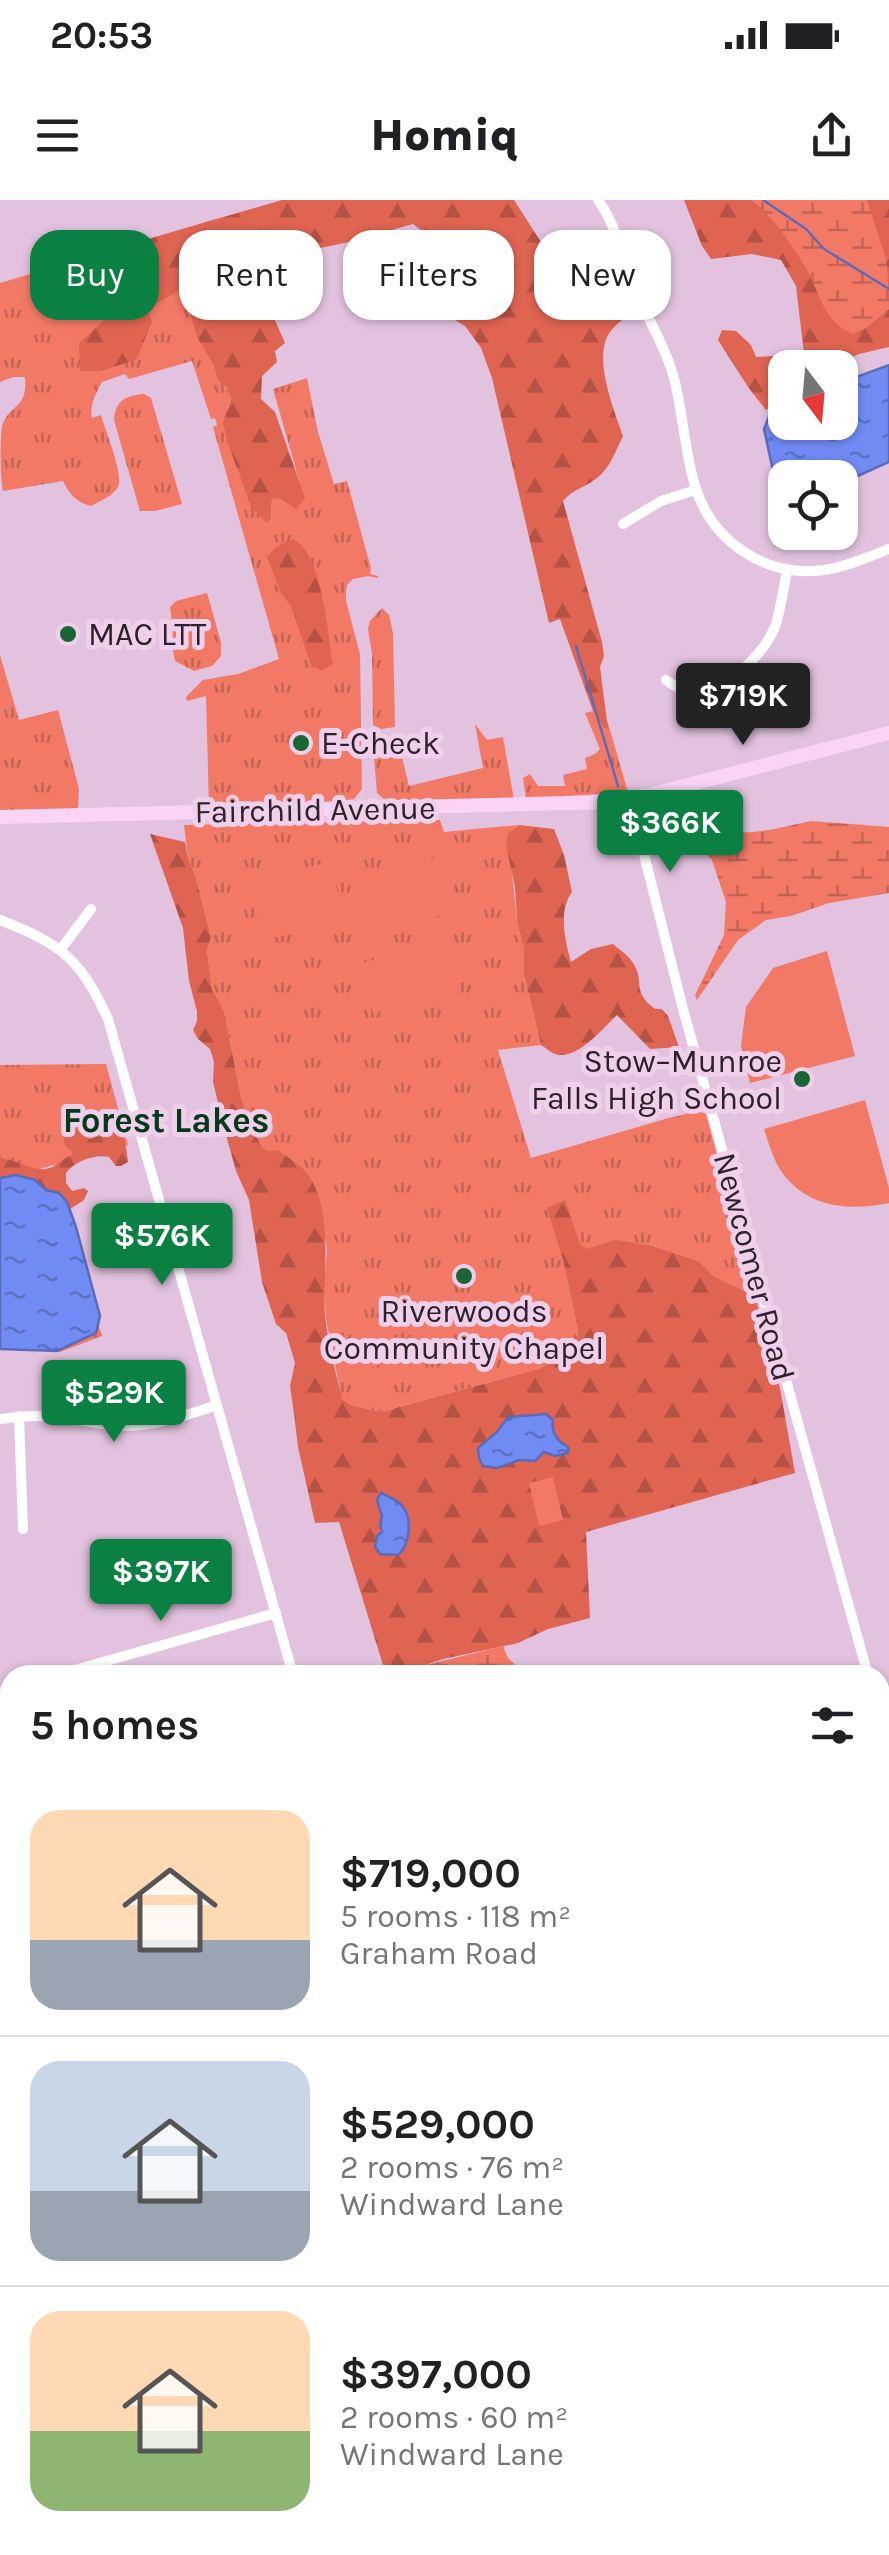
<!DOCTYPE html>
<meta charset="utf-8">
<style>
:root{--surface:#fff;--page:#f6f6f6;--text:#202124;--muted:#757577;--line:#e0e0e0;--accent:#0b8043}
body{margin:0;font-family:Karla,sans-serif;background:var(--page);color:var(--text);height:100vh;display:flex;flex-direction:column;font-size:38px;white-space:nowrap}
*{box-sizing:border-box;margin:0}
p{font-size:32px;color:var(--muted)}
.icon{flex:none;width:55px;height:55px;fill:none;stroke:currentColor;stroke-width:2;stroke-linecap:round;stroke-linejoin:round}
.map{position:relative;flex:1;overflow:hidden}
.side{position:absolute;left:0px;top:1465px;width:890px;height:890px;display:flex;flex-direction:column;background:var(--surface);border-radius:30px 30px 0 0;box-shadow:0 2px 8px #0004}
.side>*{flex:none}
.banner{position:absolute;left:30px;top:30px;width:830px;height:90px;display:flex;gap:20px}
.needle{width:65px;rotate:164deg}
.tools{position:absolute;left:768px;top:150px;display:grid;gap:20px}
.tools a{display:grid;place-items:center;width:90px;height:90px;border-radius:20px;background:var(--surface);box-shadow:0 2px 8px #0004;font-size:50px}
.price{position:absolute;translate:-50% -85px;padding:0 22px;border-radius:10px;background:var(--accent);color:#fff;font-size:32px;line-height:65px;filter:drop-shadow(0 2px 5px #0008)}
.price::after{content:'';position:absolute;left:50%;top:60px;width:30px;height:22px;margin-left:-15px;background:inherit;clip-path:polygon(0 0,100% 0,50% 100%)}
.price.selected{background:#222;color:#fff}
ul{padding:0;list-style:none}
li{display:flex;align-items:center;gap:30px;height:250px;padding:0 30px}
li+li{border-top:2px solid var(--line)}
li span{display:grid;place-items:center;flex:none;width:280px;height:200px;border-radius:30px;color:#555}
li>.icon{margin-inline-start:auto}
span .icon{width:120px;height:120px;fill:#fffc;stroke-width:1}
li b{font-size:42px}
h2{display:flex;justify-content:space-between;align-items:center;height:120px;padding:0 30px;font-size:42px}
.tag{padding:0 35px;border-radius:30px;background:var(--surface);box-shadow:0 2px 8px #0004;font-size:35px;line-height:90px}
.tag.selected{background:var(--accent);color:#fff}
.status{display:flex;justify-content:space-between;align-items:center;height:70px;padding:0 50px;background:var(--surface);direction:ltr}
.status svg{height:28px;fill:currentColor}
header{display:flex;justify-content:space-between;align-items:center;height:130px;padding:0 30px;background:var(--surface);font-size:45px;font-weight:800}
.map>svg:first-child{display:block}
</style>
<div class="status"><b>20:53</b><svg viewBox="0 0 49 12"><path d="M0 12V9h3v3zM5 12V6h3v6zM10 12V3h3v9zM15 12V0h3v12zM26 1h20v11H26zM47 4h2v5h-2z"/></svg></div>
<header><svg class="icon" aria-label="menu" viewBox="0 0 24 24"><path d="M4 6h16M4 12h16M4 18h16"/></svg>Homiq<svg class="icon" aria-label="share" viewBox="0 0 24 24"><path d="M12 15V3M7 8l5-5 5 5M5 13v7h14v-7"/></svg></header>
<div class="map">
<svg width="889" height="2355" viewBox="0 0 889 2355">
<defs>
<pattern id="grass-tufts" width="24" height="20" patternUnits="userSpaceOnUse" patternTransform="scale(2.5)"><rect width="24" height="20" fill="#f27966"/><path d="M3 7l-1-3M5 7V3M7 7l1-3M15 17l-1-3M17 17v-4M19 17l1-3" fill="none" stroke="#c46354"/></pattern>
<pattern id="forest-firs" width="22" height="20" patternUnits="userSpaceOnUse" patternTransform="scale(2.5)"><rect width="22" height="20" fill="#df6452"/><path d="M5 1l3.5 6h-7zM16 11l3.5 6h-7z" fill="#b55244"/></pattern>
<pattern id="wetland-marsh" width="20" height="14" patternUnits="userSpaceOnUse" patternTransform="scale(2.5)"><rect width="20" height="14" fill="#f27966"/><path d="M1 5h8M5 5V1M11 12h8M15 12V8" fill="none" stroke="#c46354"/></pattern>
<pattern id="water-ripples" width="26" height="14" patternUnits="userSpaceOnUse" patternTransform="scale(2.5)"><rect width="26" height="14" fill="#708bf4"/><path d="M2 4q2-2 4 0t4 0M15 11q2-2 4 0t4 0" fill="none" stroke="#5c71c6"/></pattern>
</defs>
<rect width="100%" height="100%" fill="#e2c2de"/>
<!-- grass -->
<path fill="url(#grass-tufts)" d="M 216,19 L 235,77 L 201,93 L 193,110 L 197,137 L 213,165 L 218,180 L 227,188 L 231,198 L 227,208 L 238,272 L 246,289 L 271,318 L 272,298 L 304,298 L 273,189 L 307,178 L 318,232 L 334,284 L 347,281 L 371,368 L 370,374 L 378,376 L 378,378 L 368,376 L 353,379 L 347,385 L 346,391 L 346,401 L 360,454 L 362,589 L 354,599 L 347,601 L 209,605 L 206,496 L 187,501 L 186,497 L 203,480 L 238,474 L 279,459 L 213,227 L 217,225 L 215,218 L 211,219 L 192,161 L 129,179 L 125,174 L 102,182 C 96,193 89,206 92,218 L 101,215 C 105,230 124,274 118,287 C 113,296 100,301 91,306 C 76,302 70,295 63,281 L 3,291 C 0,276 0,241 2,226 C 10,203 28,210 25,177 L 13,177 L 0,182 L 0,83 Z
M 144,194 L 151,198 L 182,304 L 155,311 L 140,311 L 114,220 C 115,201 126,195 144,194 Z
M 207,393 L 221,442 L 221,456 L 212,466 L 194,471 L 175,461 L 172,447 L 173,431 L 170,407 L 176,401 Z
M 382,408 L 389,415 L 393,433 L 395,527 L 381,529 L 373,525 L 372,454 L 368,429 L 370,421 Z
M 0,455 L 19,520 L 58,510 L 79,589 L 78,609 L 0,610 Z
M 593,511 L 604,528 L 607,529 L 607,520 L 628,592 L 526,599 L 523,578 L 530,574 L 538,586 L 565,586 L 563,575 L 587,569 L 585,558 L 595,554 L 600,549 L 585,513 Z
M 475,524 L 487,540 L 503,537 L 514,600 L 385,600 L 377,593 L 373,546 C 379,540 390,537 398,541 L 409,586 L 483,568 Z
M 440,620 L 444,632 L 519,625 L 508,633 L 517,722 L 524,749 L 524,777 L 541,845 L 498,850 L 531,958 L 669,918 L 698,911 L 706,914 L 755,1096 L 715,1077 L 699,1061 L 653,1046 L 563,1060 L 578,1131 L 576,1143 L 568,1154 L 538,1169 L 381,1212 L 349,1205 L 342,1200 L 326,1119 L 324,1087 L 327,1049 L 319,1000 L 269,951 L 263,948 L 253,931 L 241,897 L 224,811 L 212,789 L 207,750 L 211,737 L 196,678 L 188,658 L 184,625 Z
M 106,864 L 128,945 L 21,974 L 23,985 L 59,996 L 102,1136 L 60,1152 L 0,1145 L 0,865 Z"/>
<!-- forest -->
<path fill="url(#forest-firs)" d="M 282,0 L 514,0 L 568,84 L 595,85 L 621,83 L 634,110 C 626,117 616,124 610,132 C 592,157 614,210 623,236 C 616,250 610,268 597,278 C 585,288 574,288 563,301 L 602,442 L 604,456 L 600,467 L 608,529 L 604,528 L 593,511 L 560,419 L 549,423 L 492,178 L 481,148 L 465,126 L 455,120 L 438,73 L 429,36 L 413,24 L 349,42 L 210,71 L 148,109 L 152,122 L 136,160 L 100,171 L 80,171 L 79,143 L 111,114 L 134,84 L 124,49 L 152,38 Z
M 684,0 L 889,0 L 889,147 L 859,154 L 831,167 L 785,168 L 785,194 L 766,210 L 748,187 L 718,140 L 722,130 L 736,131 L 751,145 L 756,157 L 804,154 L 796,86 L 781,60 L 752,54 L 711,59 L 702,46 Z
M 253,70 L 285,143 L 275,151 L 277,162 L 262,176 L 261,199 L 275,212 L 305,298 L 296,309 L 281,299 L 272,298 L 271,318 L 267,323 L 251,307 L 227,241 L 223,222 L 231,198 L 227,188 L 218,180 L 213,165 L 197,137 L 192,120 L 193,110 L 204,86 Z
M 293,339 C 322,353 328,434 333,464 L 321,471 L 311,465 L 291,406 L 281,393 L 267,357 L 276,347 Z
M 519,625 L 554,629 L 564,655 L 572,692 C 558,711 565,741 571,762 L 591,749 L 613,744 C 620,750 628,755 633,763 C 646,783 630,790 655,809 L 662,809 L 668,816 L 679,847 L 650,849 L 617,815 C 603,828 577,861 555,854 C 553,854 543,846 541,845 L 524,776 L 524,749 L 517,722 L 515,687 L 506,645 L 508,633 Z
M 150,634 L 185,642 L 188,658 L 196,678 L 211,737 L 207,750 L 212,789 L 224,811 L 241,897 L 253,931 L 263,948 L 269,951 L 278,950 C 286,956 296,962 303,969 C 336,1004 322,1072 325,1115 C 328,1143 335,1172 343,1200 L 350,1205 L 381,1212 L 538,1169 L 568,1154 L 576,1143 L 578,1131 L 563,1060 L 547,1008 L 565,1000 L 580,1044 L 586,1049 L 616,1040 L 653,1046 L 699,1061 L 715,1077 L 755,1096 L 780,1188 L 795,1273 L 586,1332 L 590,1418 L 548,1429 L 518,1443 L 443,1459 L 402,1473 L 391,1472 L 383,1465 L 339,1322 L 315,1323 L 298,1247 L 294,1214 L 290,1186 L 295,1163 L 286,1133 L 276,1124 L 262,1082 L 249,1000 L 236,971 L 226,935 L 213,882 L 214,862 L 210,849 L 198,839 L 193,830 L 197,821 L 197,811 L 189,781 L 183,728 Z
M 74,926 L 83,936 L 90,939 L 121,930 C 124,934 128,957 128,962 L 121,966 L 116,966 L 109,957 C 95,954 75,961 66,973 L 66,983 L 72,991 L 84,988 L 88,991 L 84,1000 L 70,1009 C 63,994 57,997 45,990 C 40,987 38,981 33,979 C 21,974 12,976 0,978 L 0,954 L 2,958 C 17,960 36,973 50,968 C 57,966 62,958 71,956 L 73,951 C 62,947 65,941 62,931 Z
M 889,2182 L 889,2293 L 880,2297 L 880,2184 Z
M 395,2345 L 608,2345 L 594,2347 L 588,2355 L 409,2355 Z"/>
<!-- wetland -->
<path fill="url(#wetland-marsh)" d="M 751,0 L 867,0 L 887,62 L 889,109 L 866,128 L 853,134 C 823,122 821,95 807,70 C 793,46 773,16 751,0 Z
M 812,621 L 889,627 L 889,693 L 829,703 L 791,716 L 766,720 L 738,740 L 697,800 L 695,795 L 724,735 L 726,702 L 712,660 L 683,630 L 684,624 C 704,619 719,630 739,632 C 762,634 789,625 812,621 Z
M 503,1446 L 508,1458 L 526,1475 L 425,1475 L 422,1466 Z
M 0,1725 L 10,1726 L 10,2074 L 0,2076 Z
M 889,2293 L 889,2355 L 794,2355 L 791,2345 L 880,2345 L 880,2297 Z
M 206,2345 L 395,2345 L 409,2355 L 212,2355 Z"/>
<!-- garden -->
<path fill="#f27966" d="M 441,657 L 453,713 L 367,732 L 355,676 Z
M 331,662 L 344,722 L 262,740 L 249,680 Z
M 449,742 L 461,792 L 373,813 L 361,763 Z
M 827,751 L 855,856 L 750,883 L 741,846 L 746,807 L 773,768 Z
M 865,900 L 889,988 L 889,1003 C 847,1012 802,1007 778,966 C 772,955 768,941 764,929 Z
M 419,1134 L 424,1152 L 366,1169 L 361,1151 Z
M 553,1277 L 563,1320 L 539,1326 L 529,1283 Z"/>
<!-- water -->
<path fill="url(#water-ripples)" stroke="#5c6bb8" stroke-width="2.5" d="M 889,165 L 889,262 L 840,284 L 840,278 L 785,278 L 785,292 L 774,275 L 764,229 L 773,207 L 785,203 L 785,222 L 840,222 L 840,183 Z
M 16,975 L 35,980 L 46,990 L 59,993 L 67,1002 L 76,1027 L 100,1116 L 96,1133 L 57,1151 L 0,1149 L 0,978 Z
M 546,1214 L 553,1220 C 551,1232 557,1241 568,1247 L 568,1253 L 555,1256 L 544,1252 L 535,1261 L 519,1260 L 497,1268 L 483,1266 L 479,1258 L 478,1248 L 497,1232 L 508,1217 Z
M 381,1293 C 388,1296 399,1301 403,1307 C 413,1320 409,1346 398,1355 L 380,1354 L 375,1347 L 377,1336 L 382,1332 L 380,1325 L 382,1316 L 377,1300 Z"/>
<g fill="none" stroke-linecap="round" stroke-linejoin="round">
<!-- stream -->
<path stroke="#5c6bb8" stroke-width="2.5" d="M 763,0 L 806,29 L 824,49 L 889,89
M 576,446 L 618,586
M 0,1960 L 10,1978
M 206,2345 L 212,2355"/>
<!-- minor -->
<path stroke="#fff" stroke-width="10" d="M 598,0 C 617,26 621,55 633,84 C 646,117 666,146 675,182 C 683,216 685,252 695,286 C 712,342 766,378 824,370 C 846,367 868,357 889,349
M 623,324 L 661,301 L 696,290
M 666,480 C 704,513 763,461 776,424 C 781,406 784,387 787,370
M 630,599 L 683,809 L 868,1475
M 0,720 C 61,744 80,758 108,819 L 293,1475
M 61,749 L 91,709
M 19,1216 L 23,1329
M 0,1219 C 18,1216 36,1215 55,1217 C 79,1219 101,1226 125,1226 C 156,1226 188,1215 217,1205
M 57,1475 L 276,1413
M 0,1492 L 10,1489
M 880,1516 L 889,1547
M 880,2030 L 889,2031
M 0,2089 L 10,2087"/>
<!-- major -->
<path stroke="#fad3f5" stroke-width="14" d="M 0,617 L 609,602 L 649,595 L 889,533"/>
</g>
<!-- markers -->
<g fill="#1a6534" stroke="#f0cfeb" stroke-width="4">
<circle cx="68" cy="434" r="10"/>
<circle cx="301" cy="543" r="10"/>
<circle cx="802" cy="879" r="10"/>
<circle cx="464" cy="1076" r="10"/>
</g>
<g text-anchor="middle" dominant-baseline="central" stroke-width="10" stroke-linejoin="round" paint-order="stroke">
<!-- poi labels -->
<g font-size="32" fill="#2d212b" stroke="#f0cfeb" text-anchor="start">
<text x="88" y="434">MAC LTT</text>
<text x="321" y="543">E-Check</text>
<text x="782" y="861" text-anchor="end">Stow–Munroe<tspan x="782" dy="37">Falls High School</tspan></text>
<text x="464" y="1111" text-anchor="middle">Riverwoods<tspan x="464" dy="37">Community Chapel</tspan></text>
</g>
<!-- street labels -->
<g font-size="32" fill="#2d212b" stroke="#f0cfeb">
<text transform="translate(315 610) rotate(-1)">Fairchild Avenue</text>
<text transform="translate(754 1067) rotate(75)">Newcomer Road</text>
</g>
<!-- neighbourhood labels -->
<g font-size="35" font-weight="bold" fill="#043a19" stroke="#f0cfeb">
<text x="166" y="920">Forest Lakes</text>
</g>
</g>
</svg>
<div class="tools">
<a><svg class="needle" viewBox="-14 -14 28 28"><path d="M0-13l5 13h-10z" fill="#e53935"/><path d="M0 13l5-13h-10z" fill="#757577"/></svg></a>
<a><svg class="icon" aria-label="locate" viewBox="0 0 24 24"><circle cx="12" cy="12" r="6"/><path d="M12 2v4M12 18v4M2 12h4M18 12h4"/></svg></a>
</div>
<b class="price selected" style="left:743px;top:548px">$719K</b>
<b class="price" style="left:670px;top:675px">$366K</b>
<b class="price" style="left:162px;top:1088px">$576K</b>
<b class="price" style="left:114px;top:1245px">$529K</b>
<b class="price" style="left:161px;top:1424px">$397K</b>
<div class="banner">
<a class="tag selected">Buy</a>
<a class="tag">Rent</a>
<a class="tag">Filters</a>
<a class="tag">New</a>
</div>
<section class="side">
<h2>5 homes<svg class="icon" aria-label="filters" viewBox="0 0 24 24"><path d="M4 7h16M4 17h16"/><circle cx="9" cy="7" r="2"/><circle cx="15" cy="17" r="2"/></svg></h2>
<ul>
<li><span style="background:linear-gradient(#ffd9b3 65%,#9aa5b1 0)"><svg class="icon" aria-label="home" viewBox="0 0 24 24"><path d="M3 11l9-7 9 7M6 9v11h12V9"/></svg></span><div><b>$719,000</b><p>5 rooms · 118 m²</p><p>Graham Road</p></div></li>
<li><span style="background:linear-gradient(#c9d6e8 65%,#9aa5b1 0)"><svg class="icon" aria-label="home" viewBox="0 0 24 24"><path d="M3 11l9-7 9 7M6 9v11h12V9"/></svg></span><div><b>$529,000</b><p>2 rooms · 76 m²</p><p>Windward Lane</p></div></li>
<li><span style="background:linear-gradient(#ffd9b3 60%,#8fb573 0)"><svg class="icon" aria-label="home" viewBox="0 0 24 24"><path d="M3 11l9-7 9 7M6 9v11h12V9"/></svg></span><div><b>$397,000</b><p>2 rooms · 60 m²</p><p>Windward Lane</p></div></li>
</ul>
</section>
</div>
